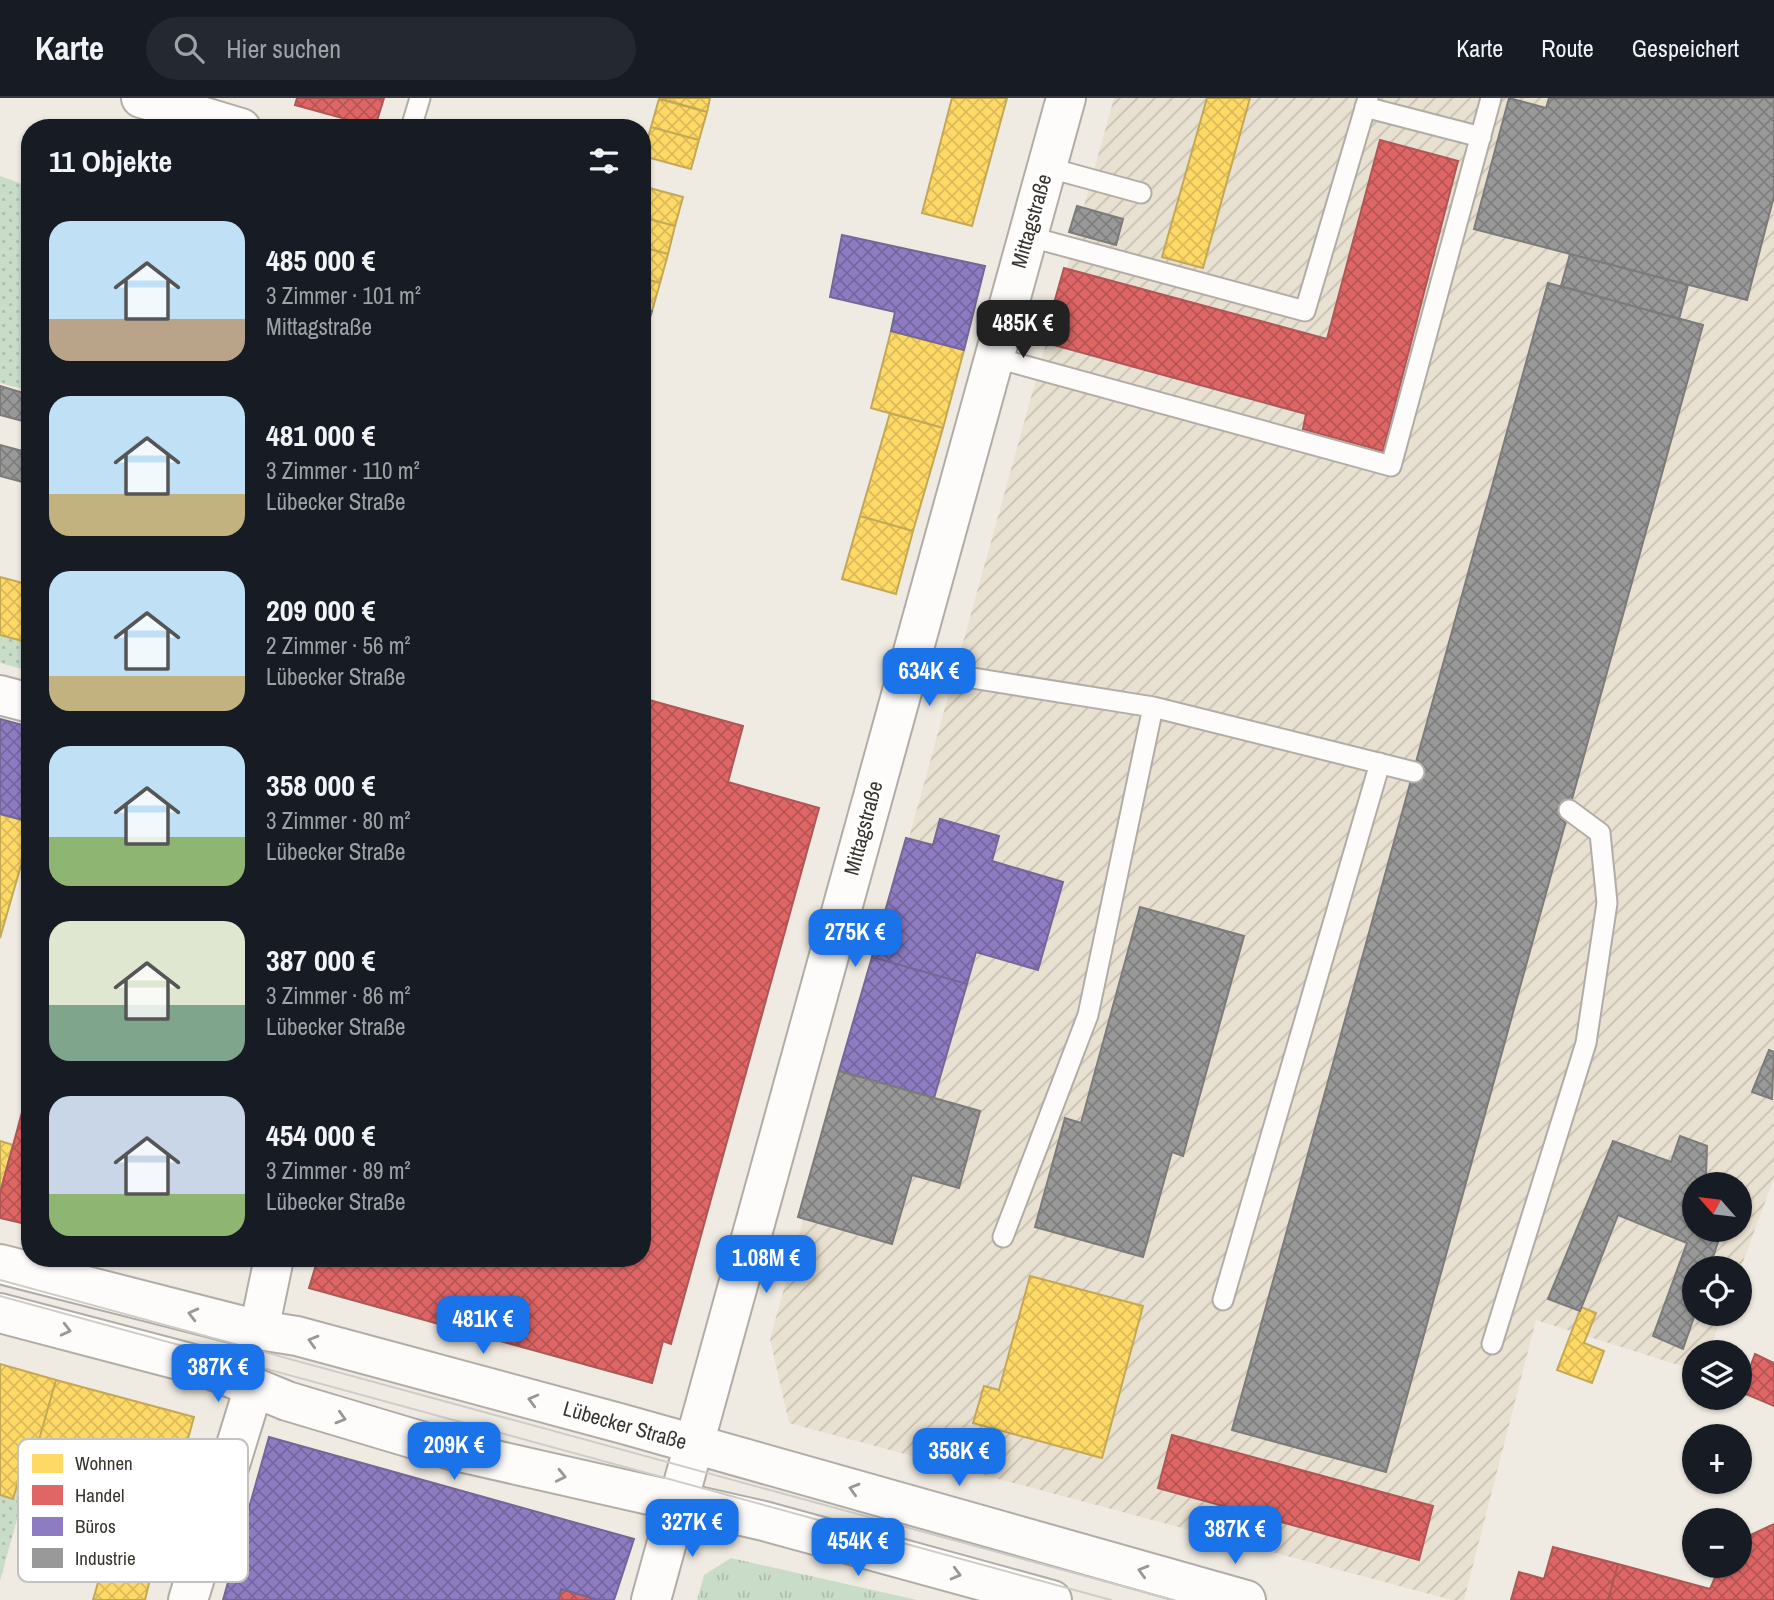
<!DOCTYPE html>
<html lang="de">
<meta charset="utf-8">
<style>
:root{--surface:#171b24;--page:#242831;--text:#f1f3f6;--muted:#9ea1a6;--line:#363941;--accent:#1a73e8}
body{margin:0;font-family:"Archivo Narrow",sans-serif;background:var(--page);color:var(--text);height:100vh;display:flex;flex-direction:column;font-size:26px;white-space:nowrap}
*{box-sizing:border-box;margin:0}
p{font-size:23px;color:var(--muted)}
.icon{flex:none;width:38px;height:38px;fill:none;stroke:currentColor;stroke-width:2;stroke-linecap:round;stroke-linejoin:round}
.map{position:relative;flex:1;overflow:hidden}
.details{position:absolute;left:21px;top:21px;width:630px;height:1148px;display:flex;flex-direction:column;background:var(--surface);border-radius:28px;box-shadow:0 2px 5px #0004}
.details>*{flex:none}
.needle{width:46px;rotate:298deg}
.buttons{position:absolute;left:1682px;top:1074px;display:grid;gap:14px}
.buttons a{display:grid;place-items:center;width:70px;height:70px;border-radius:50%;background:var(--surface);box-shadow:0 2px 5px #0004;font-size:35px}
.price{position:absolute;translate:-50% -60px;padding:0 16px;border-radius:14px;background:var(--accent);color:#fff;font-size:23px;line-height:46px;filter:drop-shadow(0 2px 4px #0008)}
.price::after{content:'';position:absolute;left:50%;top:42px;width:21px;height:16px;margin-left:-10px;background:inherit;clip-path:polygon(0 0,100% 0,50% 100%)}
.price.selected{background:#222;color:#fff}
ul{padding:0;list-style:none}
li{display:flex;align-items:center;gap:21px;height:175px;padding:0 28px}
li span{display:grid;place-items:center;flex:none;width:196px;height:140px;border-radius:21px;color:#555}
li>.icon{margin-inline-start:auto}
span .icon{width:84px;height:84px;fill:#fffc;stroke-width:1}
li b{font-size:30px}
h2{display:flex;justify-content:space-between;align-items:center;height:84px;padding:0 28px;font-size:30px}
header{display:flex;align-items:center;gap:42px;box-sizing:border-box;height:98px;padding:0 35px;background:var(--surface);border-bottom:2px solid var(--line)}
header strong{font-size:33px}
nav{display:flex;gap:38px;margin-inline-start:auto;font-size:24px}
.search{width:490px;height:63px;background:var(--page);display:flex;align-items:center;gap:18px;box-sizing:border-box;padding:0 24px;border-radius:38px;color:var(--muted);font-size:26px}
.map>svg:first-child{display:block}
</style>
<header>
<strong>Karte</strong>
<div class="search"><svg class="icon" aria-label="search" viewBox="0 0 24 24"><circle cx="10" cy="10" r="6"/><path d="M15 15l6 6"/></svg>Hier suchen</div>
<nav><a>Karte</a><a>Route</a><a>Gespeichert</a></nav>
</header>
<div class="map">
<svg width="1774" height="1502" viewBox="0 0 1774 1502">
<defs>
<pattern id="industrial-furrows" width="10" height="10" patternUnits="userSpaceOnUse" patternTransform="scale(1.75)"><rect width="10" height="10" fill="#e8e0d0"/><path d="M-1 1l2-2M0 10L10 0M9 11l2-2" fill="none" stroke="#c8c1b3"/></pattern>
<pattern id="grass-dots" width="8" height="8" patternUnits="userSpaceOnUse" patternTransform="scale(1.75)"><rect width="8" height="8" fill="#c8dcc8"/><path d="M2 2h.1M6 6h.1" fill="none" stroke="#adbdac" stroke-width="1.8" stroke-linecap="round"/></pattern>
<pattern id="park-tufts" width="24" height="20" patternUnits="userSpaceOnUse" patternTransform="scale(1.75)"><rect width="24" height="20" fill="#c8dcc8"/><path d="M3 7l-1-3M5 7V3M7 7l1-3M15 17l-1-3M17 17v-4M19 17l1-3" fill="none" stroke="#adbdac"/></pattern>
<pattern id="homes-cross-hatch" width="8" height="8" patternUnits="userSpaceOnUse" patternTransform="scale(1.75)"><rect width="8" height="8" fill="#ffd966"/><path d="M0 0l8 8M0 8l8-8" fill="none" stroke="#dbbb59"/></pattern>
<pattern id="shops-cross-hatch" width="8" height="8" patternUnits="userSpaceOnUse" patternTransform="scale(1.75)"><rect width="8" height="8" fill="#e06666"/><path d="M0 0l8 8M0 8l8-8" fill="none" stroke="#b75554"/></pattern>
<pattern id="offices-cross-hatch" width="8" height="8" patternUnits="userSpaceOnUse" patternTransform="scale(1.75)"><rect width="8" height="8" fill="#8e7cc3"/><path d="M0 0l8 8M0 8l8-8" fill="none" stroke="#75669f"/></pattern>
<pattern id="industry-cross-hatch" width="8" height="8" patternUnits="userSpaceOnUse" patternTransform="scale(1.75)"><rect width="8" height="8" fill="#999"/><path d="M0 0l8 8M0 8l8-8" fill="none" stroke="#7e7e7d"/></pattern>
</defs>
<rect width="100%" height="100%" fill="#f0ebe2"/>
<!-- industrial -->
<path fill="url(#industrial-furrows)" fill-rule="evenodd" d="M 1114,0 L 1774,0 L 1774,1080 L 1740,1172 L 1694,1171 L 1694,1216 L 1723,1216 L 1708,1255 L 1694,1255 L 1694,1272 L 1536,1222 L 1464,1502 L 1452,1502 L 789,1325 L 770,1241 ZM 1694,1087 L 1740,1087 L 1740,1132 L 1694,1132 Z"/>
<!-- grass -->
<path fill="url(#grass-dots)" d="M 0,78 L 30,89 L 30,293 L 0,285 Z
M 0,537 L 30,545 L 30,573 L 0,565 Z
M 27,1354 L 35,1356 L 0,1483 L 0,1397 L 14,1401 Z"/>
<!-- park -->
<path fill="url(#park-tufts)" d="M 731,1460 L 917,1502 L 697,1502 L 704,1477 Z"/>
<!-- homes -->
<path fill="url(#homes-cross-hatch)" stroke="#c3a855" stroke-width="2" d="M 659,0 L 710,0 L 707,14 Z
M 952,0 L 1007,0 L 972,128 L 922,115 Z
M 1207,0 L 1250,0 L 1203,170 L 1162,159 Z
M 659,1 L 707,14 L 699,42 L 651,29 Z
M 651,29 L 699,42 L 691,71 L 643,58 Z
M 642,88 L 683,99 L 675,128 L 642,119 Z
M 642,119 L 675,128 L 668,156 L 642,149 Z
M 642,149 L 668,156 L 660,185 L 642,180 Z
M 642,180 L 660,185 L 652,213 L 642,211 Z
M 642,228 L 647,229 L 642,247 Z
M 891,233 L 964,252 L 943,330 L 871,310 Z
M 890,315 L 943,330 L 913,433 L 860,418 Z
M 860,418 L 913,433 L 896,496 L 842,481 Z
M 0,479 L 30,487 L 30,545 L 0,537 Z
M 0,716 L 30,724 L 30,736 L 0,840 Z
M 0,1043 L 13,1047 L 0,1095 Z
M 1030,1178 L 1143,1208 L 1102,1360 L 973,1325 L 984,1288 L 999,1292 Z
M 1581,1209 L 1596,1215 L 1584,1245 L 1604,1253 L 1592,1285 L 1557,1272 Z
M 0,1266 L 56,1282 L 35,1356 L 27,1354 L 13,1401 L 0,1397 Z
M 56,1282 L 194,1319 L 168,1413 L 100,1395 L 105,1374 L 35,1356 Z
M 104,1464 L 151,1477 L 145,1502 L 93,1502 Z"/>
<!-- shops -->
<path fill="url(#shops-cross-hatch)" stroke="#ae5755" stroke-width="2" d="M 297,0 L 384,0 L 375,29 L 295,7 Z
M 1380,42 L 1458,63 L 1383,353 L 1303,331 L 1306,316 L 1043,244 L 1064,170 L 1327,241 Z
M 642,600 L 743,628 L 728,684 L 819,710 L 671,1246 L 663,1243 L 652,1285 L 309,1190 L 318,1160 L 642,1160 Z
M 30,985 L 30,1127 L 0,1120 L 0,1095 Z
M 1755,1256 L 1774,1265 L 1774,1308 L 1741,1294 Z
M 1172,1337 L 1433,1408 L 1419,1462 L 1158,1390 Z
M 1774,1426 L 1774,1502 L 1608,1502 L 1618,1466 L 1710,1491 L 1720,1468 L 1740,1468 L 1740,1442 Z
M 1553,1449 L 1618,1466 L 1608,1502 L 1511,1502 L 1519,1474 L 1544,1481 Z
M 561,1491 L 599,1502 L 558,1502 Z"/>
<!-- offices -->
<path fill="url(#offices-cross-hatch)" stroke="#746796" stroke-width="2" d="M 842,137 L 985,168 L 964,252 L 891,233 L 895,214 L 830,199 Z
M 0,621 L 30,629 L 30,724 L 0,716 Z
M 940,721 L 999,738 L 992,763 L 1063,784 L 1038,872 L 976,854 L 967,886 L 872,859 L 906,740 L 933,747 Z
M 872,859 L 967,886 L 934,1000 L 839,973 Z
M 269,1339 L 634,1441 L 614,1502 L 599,1502 L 561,1491 L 558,1502 L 223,1502 Z"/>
<!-- industry -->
<path fill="url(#industry-cross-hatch)" stroke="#7c7b79" stroke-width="2" d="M 1509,0 L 1546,10 L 1549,0 L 1774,0 L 1774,98 L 1747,202 L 1474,131 Z
M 1077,108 L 1123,121 L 1116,147 L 1069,134 Z
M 1570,156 L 1688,187 L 1679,221 L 1561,188 Z
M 1548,185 L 1703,227 L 1386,1374 L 1232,1332 Z
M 642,211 L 652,213 L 647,229 L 642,228 Z
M 0,288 L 30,297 L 30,325 L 0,317 Z
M 0,347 L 30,355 L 30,386 L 0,378 Z
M 1140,809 L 1244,838 L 1183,1058 L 1172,1054 L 1143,1159 L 1035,1129 L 1065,1020 L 1081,1025 Z
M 1769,952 L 1774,954 L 1772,1001 L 1752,994 Z
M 839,973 L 980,1013 L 959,1090 L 912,1077 L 892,1146 L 798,1119 Z
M 1680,1038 L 1707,1048 L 1706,1079 L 1723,1087 L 1694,1087 L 1694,1132 L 1722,1132 L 1709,1171 L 1694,1171 L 1695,1216 L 1683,1251 L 1653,1238 L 1687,1145 L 1618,1117 L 1580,1213 L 1548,1201 L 1613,1043 L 1671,1064 Z"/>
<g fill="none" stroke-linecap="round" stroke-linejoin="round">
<defs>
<path id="service" d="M 1365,9 L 1481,39
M 411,30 L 420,0
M 1046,69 L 1141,95
M 1027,138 L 1305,213 L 1368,0
M 993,259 L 1391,368 L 1491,0
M 910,570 L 1153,609 L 1088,917 L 1003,1139
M 1153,609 L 1414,674
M 1223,1202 L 1380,665
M 1492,1246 L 1586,945 L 1607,805 L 1600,735 L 1569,712"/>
<path id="minor" d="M 141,0 L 241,30
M 0,597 L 30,605
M 259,1232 L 274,1160
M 188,1502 L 254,1289"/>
<path id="tertiary" d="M 651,1502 L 1066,0"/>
<path id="secondary" d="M 0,1166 L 259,1232 L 297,1238 L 623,1326 L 1246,1502
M 0,1215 L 205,1269 L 287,1303 L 451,1352 L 764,1423 L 1052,1502"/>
</defs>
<!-- service casing -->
<use href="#service" stroke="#b1ada6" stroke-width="23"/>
<!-- minor casing -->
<use href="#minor" stroke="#b1ada6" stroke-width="42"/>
<!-- tertiary casing -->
<use href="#tertiary" stroke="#b1ada6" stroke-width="42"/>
<!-- secondary casing -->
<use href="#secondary" stroke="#b1ada6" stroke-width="42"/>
<!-- service -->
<use href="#service" stroke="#fdfcfb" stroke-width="19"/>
<!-- minor -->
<use href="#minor" stroke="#fdfcfb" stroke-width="38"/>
<!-- tertiary -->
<use href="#tertiary" stroke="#fdfcfb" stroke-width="38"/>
<!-- secondary -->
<use href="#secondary" stroke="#fdfcfb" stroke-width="38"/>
<!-- tram -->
<path stroke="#ceccc9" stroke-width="2" d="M 0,1182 L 1173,1502
M 0,1198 L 1111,1502"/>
</g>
<!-- one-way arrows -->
<defs><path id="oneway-chevron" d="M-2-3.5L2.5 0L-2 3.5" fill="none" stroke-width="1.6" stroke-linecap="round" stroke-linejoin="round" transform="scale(1.75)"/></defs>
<g stroke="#9a9894">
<use href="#oneway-chevron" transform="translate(193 1216) rotate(-166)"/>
<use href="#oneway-chevron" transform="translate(66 1232) rotate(14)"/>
<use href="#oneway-chevron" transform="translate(313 1243) rotate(-164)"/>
<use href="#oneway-chevron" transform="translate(533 1302) rotate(-165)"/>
<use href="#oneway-chevron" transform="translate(341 1320) rotate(16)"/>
<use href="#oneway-chevron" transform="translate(561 1378) rotate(13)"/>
<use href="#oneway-chevron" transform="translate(854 1391) rotate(-164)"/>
<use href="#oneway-chevron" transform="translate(1143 1473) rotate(-164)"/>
<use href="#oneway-chevron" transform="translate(956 1476) rotate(15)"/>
</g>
<g text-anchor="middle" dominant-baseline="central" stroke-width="7" stroke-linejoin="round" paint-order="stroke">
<!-- street labels -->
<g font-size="21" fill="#38352e" stroke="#fff">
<text transform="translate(1031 123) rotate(-74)">Mittagstraße</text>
<text transform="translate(863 730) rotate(-75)">Mittagstraße</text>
<text transform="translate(625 1327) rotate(16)">Lübecker Straße</text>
</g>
</g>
<!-- legend -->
<rect x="18" y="1341" width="230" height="143" rx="10" fill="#fff" stroke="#c3c2c0" stroke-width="2"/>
<rect x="32" y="1356" width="31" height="19" fill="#ffd966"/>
<rect x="32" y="1387" width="31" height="20" fill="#e06666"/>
<rect x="32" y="1419" width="31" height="19" fill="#8e7cc3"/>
<rect x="32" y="1450" width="31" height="20" fill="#999"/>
<g font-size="19" fill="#38352e">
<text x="75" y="1372">Wohnen</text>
<text x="75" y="1404">Handel</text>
<text x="75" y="1435">Büros</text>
<text x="75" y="1467">Industrie</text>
</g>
</svg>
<div class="buttons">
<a><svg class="needle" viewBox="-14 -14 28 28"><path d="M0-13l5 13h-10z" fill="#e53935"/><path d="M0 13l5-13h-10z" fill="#9ea1a6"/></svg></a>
<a><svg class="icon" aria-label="locate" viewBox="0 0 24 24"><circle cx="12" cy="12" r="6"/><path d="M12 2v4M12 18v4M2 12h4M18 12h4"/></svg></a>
<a><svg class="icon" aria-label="layers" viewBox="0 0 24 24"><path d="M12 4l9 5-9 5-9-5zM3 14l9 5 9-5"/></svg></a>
<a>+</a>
<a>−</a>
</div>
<b class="price selected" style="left:1023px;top:262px">485K €</b>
<b class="price" style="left:929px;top:610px">634K €</b>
<b class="price" style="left:855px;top:871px">275K €</b>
<b class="price" style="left:766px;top:1197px">1.08M €</b>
<b class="price" style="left:483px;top:1258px">481K €</b>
<b class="price" style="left:218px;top:1306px">387K €</b>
<b class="price" style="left:454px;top:1384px">209K €</b>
<b class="price" style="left:959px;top:1390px">358K €</b>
<b class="price" style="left:692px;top:1461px">327K €</b>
<b class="price" style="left:1235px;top:1468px">387K €</b>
<b class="price" style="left:858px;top:1480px">454K €</b>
<section class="details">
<h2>11 Objekte<svg class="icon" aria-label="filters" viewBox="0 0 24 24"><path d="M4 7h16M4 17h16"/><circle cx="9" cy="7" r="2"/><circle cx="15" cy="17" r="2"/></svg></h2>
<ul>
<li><span style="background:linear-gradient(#bfe0f5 70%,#b9a48a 0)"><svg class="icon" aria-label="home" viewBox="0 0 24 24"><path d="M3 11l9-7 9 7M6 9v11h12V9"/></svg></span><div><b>485 000 €</b><p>3 Zimmer · 101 m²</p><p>Mittagstraße</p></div></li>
<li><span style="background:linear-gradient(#bfe0f5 70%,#c2b280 0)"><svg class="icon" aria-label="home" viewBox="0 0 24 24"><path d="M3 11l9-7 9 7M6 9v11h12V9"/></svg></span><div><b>481 000 €</b><p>3 Zimmer · 110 m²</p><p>Lübecker Straße</p></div></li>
<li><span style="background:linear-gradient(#bfe0f5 75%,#c2b280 0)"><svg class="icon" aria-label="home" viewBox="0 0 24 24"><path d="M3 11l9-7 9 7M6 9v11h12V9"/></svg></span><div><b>209 000 €</b><p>2 Zimmer · 56 m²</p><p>Lübecker Straße</p></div></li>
<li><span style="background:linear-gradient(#bfe0f5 65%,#8fb573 0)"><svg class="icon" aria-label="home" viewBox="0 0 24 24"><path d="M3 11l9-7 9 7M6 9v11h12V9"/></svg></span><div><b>358 000 €</b><p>3 Zimmer · 80 m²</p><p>Lübecker Straße</p></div></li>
<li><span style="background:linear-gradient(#dfe7d0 60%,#7fa58c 0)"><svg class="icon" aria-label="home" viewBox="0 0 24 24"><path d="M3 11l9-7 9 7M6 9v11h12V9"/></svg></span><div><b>387 000 €</b><p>3 Zimmer · 86 m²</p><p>Lübecker Straße</p></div></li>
<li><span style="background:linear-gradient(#c9d6e8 70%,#8fb573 0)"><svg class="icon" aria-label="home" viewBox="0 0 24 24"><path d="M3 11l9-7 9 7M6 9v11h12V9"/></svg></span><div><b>454 000 €</b><p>3 Zimmer · 89 m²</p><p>Lübecker Straße</p></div></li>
</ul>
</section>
</div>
